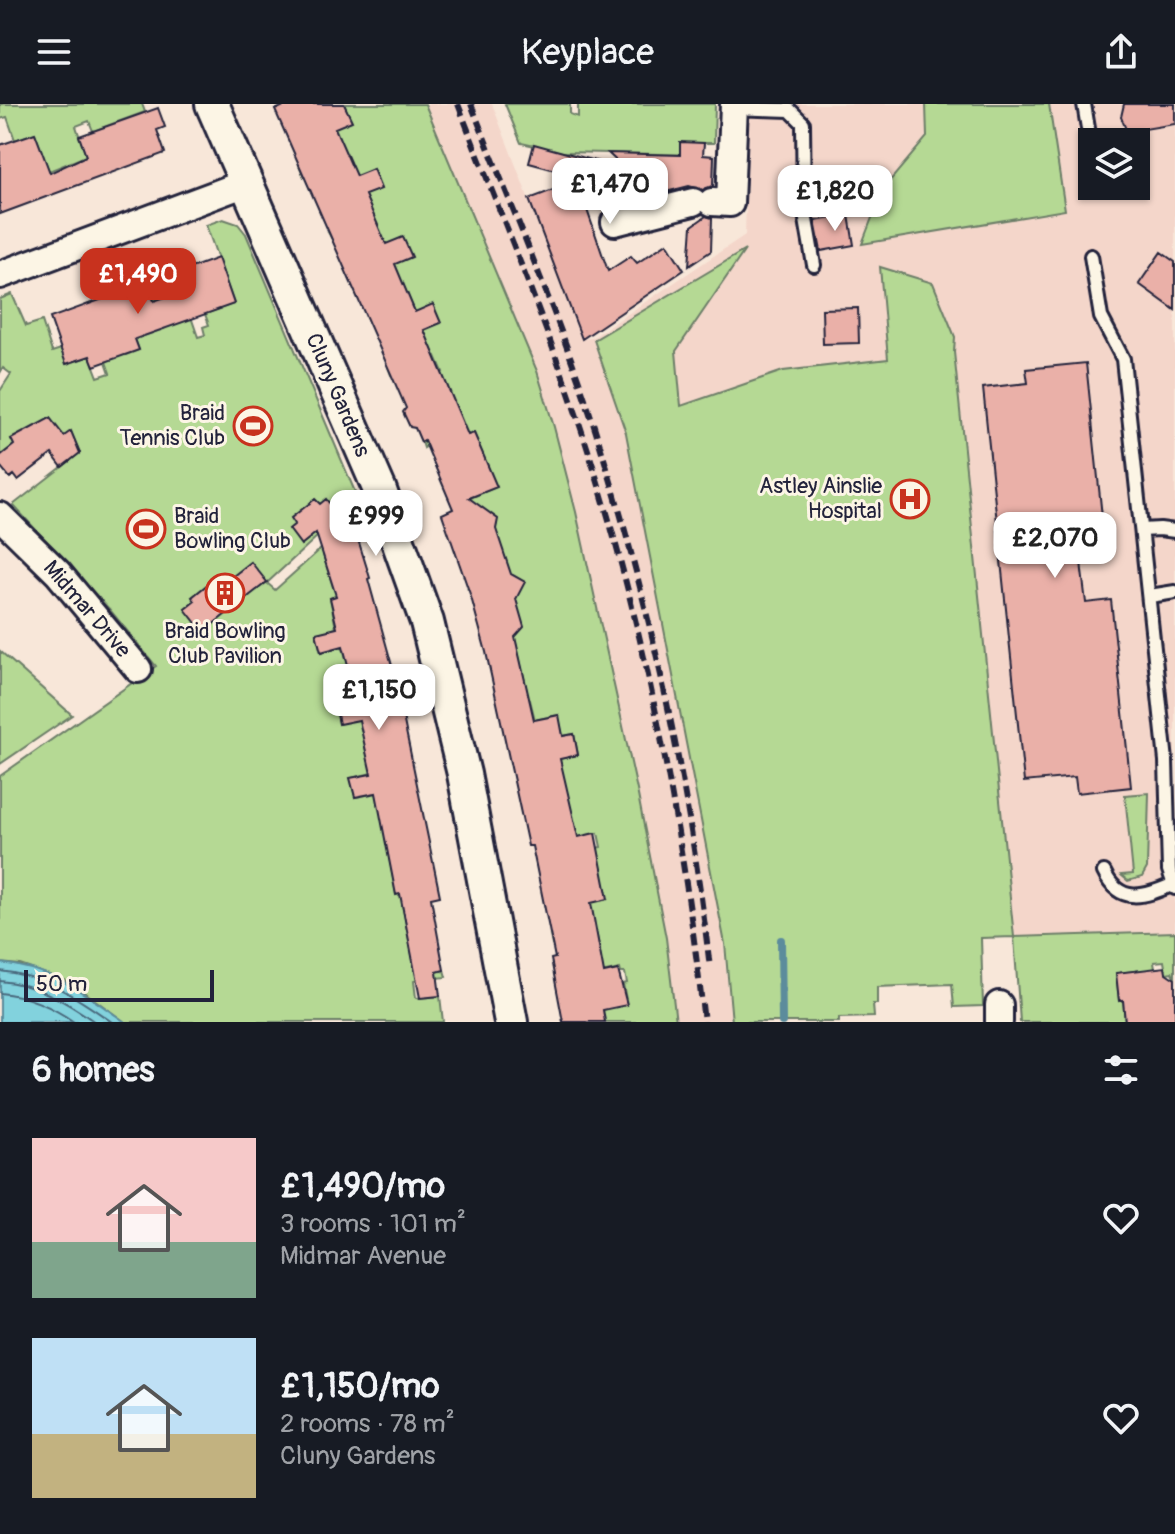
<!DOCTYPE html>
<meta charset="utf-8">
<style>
:root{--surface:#171b24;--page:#242831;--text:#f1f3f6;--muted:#9ea1a6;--accent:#c8321e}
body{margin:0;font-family:Pangolin,sans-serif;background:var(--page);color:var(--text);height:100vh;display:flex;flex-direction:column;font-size:30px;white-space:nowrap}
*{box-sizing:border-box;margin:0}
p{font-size:26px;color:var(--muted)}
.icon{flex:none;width:44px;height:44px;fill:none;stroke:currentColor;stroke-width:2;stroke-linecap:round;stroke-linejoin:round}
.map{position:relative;height:918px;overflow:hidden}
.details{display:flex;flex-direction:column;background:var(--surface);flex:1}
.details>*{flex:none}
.buttons{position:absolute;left:1078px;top:24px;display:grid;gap:16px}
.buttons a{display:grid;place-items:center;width:72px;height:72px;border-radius:0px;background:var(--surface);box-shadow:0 2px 6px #0004;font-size:40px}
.scale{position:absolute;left:24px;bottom:20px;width:190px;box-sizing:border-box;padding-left:8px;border:4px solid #22223b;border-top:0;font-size:22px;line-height:28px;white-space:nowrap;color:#22223b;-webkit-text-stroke:6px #fcf5e5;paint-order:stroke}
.price{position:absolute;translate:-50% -68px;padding:0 18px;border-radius:16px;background:#fff;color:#222;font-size:26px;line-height:52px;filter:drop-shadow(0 2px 4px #0008)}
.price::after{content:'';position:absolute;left:50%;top:48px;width:24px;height:18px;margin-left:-12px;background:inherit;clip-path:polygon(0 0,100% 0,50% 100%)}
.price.on{background:var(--accent);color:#fff}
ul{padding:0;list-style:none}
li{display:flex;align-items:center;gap:24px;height:200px;padding:0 32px}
li span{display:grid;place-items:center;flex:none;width:224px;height:160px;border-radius:0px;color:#555}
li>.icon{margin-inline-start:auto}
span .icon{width:96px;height:96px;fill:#fffc;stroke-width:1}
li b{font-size:34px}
h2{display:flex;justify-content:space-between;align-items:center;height:96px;padding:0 32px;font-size:34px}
header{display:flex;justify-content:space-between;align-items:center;height:104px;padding:0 32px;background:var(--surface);font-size:36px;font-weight:600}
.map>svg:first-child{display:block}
</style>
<header><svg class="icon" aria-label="menu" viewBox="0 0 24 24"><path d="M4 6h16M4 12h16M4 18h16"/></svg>Keyplace<svg class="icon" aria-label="share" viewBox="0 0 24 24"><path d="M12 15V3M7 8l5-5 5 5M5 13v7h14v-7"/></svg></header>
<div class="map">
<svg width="1175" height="918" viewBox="0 0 1175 918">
<rect width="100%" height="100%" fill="#f8e7d9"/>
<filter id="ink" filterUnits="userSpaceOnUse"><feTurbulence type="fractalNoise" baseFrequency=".0125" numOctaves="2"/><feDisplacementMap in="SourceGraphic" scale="16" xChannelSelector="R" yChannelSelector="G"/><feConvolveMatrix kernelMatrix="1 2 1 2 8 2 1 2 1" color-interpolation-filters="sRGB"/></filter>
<g filter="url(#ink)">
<!-- built -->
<path fill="#f4d6ca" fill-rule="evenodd" d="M 425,0 L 492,0 L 583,235 L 592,234 L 745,131 L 749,0 L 1175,0 L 1175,828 L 789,840 L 734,841 L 723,836 L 731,918 L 676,918 L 666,834 L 637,686 L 576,408 L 554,323 L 537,266 ZM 1092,38 L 1136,38 L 1136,82 L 1092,82 Z"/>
<!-- green -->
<path fill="#b5d994" stroke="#6c7e68" stroke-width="2" d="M 0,0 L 142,0 L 145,8 L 93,27 L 89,17 L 76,22 L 86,52 L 49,67 L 35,29 L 15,36 L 7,13 L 0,15 Z
M 344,0 L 425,0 L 537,267 L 554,323 L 576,408 L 637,686 L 666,834 L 676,918 L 605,918 L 602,900 L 627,901 L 623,880 L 627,879 L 625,869 L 621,869 L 620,865 L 606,868 L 608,876 L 592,847 L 600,846 L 597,833 L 552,841 L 550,831 L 590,823 L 585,799 L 608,795 L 575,749 L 601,743 L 598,729 L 553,738 L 544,658 L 578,651 L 574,630 L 563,632 L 558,611 L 535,616 L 530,596 L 499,602 L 527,587 L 510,513 L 521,476 L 513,471 L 468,484 L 488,447 L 497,419 L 497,416 L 459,399 L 496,383 L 474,329 L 436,345 L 432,338 L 424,344 L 422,338 L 460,313 L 431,274 L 443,268 L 436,252 L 391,271 L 388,263 L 431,244 L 393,158 L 403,133 L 386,142 L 335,141 L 328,128 L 371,110 L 363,90 L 381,85 L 373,65 L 356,74 L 304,73 L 299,61 L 342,43 L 334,23 L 351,17 Z
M 505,0 L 570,0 L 570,10 L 578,13 L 578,0 L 715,0 L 714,39 L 680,39 L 680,48 L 703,48 L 703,51 L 562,48 L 521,39 Z
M 926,0 L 1049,0 L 1065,106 L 862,140 L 883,85 L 927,33 Z
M 223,115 L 238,120 L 246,130 L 358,395 L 267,479 L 275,486 L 333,434 L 323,451 L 334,486 L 349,481 L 351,488 L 330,494 L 336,524 L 316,530 L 321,548 L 341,542 L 344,547 L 357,596 L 336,601 L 363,615 L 389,638 L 365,643 L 372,669 L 351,674 L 355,693 L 377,689 L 396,790 L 418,786 L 402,800 L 416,871 L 444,866 L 446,873 L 414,877 L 416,894 L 440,892 L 443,918 L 125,918 L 72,879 L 20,861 L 0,859 L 0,672 L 156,562 L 110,506 L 13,401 L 80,349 L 71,328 L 64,332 L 50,314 L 30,329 L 28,327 L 12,335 L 14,341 L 0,352 L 0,287 L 11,270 L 3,264 L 0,269 L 0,195 L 12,190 L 26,222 L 42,217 L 52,248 L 61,245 L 67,260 L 90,252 L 98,273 L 110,269 L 86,201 L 91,199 L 98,216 L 112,211 L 126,251 L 139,246 L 135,235 L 164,225 L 147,179 L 155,176 L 172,215 L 183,211 L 175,189 L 182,187 L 198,233 L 205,231 L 203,223 L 209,221 L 205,210 L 234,200 L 206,121 Z
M 745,146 L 676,247 L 681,302 L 783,267 L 888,255 L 880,163 L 933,179 L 955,233 L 954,248 L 1014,833 L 1175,828 L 1175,875 L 1172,868 L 1166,869 L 1164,857 L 1154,858 L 1155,865 L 1116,869 L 1119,896 L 1123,896 L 1125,918 L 1020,918 L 1014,833 L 981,834 L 983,902 L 954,903 L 952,880 L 877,883 L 877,900 L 873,900 L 874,913 L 839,914 L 839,918 L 732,918 L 725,840 L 626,329 L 594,236 Z
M 0,547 L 72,611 L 0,660 Z
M 1149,689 L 1147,764 L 1142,773 L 1128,777 L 1121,771 L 1133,770 L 1125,691 Z"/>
<!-- water -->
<path fill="#82d2dd" stroke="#5c8c9c" stroke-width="2" d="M 0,859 C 52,864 85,889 125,918 L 0,918 Z"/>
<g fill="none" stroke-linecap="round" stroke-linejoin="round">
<!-- shore -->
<path stroke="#48687c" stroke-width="2" d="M 0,867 C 46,872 75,892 112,918
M 0,877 C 36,880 66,897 95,918
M 0,889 C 26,891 53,903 74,918"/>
<!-- stream -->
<path stroke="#5c8c9c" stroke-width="8" d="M 781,836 L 782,918"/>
</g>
<!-- building -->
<path fill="#eab0a8" stroke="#22223b" stroke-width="2" d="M 288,0 L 344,0 L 352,17 L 335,24 L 356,72 L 373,65 L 381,85 L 365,91 L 386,140 L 403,133 L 412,153 L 395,160 L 415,208 L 433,200 L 441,219 L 424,226 L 468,331 L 474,329 L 497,383 L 469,394 L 498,415 L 496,425 L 511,470 L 525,478 L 516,495 L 524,523 L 515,533 L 534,616 L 559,611 L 563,632 L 574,630 L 578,651 L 560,655 L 578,733 L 595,729 L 608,795 L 591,799 L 604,869 L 618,866 L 627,901 L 603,906 L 605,918 L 563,918 L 551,855 L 555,854 L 532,742 L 528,742 L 486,548 L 471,493 L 442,410 L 453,405 L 424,336 L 421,338 L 415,324 L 410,323 L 403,308 L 406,304 L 275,6 Z
M 1124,0 L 1175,0 L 1175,20 L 1127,28 L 1121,13 Z
M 158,4 L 165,23 L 157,26 L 165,49 L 0,110 L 0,41 L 35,29 L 50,69 L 86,52 L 79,32 Z
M 680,38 L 704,39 L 703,51 L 714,52 L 713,82 L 703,86 L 689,82 L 646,93 L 583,94 L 608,167 L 631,152 L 637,159 L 667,139 L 684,166 L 582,235 L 529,95 L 585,74 L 529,59 L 534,40 L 625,65 L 608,49 L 680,51 Z
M 849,111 L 854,141 L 821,147 L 815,117 Z
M 706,112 L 712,114 L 711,147 L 689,162 L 692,122 Z
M 1161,148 L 1175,158 L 1175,206 L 1139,180 Z
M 218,154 L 234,200 L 135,235 L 139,246 L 94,262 L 90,252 L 66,260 L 50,214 L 147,179 L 154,197 L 191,184 L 185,166 Z
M 858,204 L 859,239 L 823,240 L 822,205 Z
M 1086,259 L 1104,432 L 1079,434 L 1082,467 L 1086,499 L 1111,496 L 1131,683 L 1077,689 L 1075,673 L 1024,678 L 983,284 L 1028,279 L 1026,265 Z
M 50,314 L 64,332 L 71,327 L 80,349 L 62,363 L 52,350 L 18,376 L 14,371 L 10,374 L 0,362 L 0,352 L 14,341 L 11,335 Z
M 315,395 L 320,400 L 326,395 L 346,421 L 352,416 L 370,474 L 368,475 L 394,569 L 440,792 L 431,794 L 444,866 L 437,868 L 440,892 L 420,894 L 400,790 L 396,791 L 376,689 L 355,693 L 350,674 L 371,670 L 359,616 L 339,620 L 335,601 L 357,596 L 343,542 L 321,548 L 316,529 L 337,524 L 330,494 L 336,492 L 316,429 L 301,441 L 289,425 L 295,420 L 291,414 Z
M 251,458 L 267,478 L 203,528 L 185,505 L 195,497 L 192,493 L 208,480 L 212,485 L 217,480 L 219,483 Z
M 1165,863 L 1166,869 L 1175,875 L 1175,918 L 1125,918 L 1123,896 L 1119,897 L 1116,869 Z"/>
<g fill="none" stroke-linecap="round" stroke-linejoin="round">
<defs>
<path id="service" d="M 1084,0 L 1092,49
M 733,4 L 790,6 L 803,19 L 804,104 L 814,161
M 1091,152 L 1101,213 L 1123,255 L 1166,657 L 1169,766 L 1175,784
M 1142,426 L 1160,425 L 1175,427
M 1150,492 L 1175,488
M 1104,768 C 1120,802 1145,792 1172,781"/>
<path id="minor" d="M 712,98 L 730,99 L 734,0
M 615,118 L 693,98
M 0,171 L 246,79
M 0,412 L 58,469 L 138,565
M 999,901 L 999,918"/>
<path id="tertiary" d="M 212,0 L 379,384 L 427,518 L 464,670 L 511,918"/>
</defs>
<!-- service casing -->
<use href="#service" stroke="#22223b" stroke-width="18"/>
<!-- minor casing -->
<use href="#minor" stroke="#22223b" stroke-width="32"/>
<!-- tertiary casing -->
<use href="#tertiary" stroke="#22223b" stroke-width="38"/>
<!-- service -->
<use href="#service" stroke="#fcf5e5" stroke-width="12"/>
<!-- minor -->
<use href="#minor" stroke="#fcf5e5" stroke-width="26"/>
<!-- tertiary -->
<use href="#tertiary" stroke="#fcf5e5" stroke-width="32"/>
<!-- rail -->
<path stroke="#22223b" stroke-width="6" stroke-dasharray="12 6" stroke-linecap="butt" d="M 458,0 C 504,120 555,239 593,362 C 649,543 683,730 704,918
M 471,0 C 513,107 559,213 594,322 C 650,499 689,680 710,864"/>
</g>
</g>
<!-- icons -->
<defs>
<symbol id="stadium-ring" viewBox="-11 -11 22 22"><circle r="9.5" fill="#fcf5e5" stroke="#c8321e" stroke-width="1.5"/><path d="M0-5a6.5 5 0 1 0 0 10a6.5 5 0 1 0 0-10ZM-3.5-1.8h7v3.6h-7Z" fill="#c8321e"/></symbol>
<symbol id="hospital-ring" viewBox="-11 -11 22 22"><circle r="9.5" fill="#fcf5e5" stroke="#c8321e" stroke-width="1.5"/><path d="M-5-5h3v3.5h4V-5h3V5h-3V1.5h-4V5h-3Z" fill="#c8321e"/></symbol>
<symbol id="building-ring" viewBox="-11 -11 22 22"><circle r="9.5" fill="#fcf5e5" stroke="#c8321e" stroke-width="1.5"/><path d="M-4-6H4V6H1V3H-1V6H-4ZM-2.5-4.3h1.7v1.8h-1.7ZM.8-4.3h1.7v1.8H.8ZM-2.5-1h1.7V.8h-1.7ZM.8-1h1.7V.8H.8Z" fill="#c8321e"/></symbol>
</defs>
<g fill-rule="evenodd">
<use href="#stadium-ring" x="231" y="300" width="44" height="44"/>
<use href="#hospital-ring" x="888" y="373" width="44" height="44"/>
<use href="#stadium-ring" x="124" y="403" width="44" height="44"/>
<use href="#building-ring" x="203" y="467" width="44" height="44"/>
</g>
<g text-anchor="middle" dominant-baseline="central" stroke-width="6" stroke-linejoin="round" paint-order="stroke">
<!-- street labels -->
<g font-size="22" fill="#22223b" stroke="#fcf5e5">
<text transform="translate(338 291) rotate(67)">Cluny Gardens</text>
<text transform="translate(87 505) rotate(49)">Midmar Drive</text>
</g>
<!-- poi labels -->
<g font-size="22" fill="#22223b" stroke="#fcf5e5" text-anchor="end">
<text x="225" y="309">Braid<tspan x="225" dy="25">Tennis Club</tspan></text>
<text x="882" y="382">Astley Ainslie<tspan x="882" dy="25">Hospital</tspan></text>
<text x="174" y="412" text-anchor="start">Braid<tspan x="174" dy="25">Bowling Club</tspan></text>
<text x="225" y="527" text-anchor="middle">Braid Bowling<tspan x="225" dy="25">Club Pavilion</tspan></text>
</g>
</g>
</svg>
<div class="buttons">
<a><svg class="icon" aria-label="layers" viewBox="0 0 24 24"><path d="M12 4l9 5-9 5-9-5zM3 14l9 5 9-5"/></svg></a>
</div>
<div class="scale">50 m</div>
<b class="price" style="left:610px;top:122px">£1,470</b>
<b class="price" style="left:835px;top:129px">£1,820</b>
<b class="price on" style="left:138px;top:212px">£1,490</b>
<b class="price" style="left:376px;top:454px">£999</b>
<b class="price" style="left:1055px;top:476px">£2,070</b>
<b class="price" style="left:379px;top:628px">£1,150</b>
</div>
<section class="details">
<h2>6 homes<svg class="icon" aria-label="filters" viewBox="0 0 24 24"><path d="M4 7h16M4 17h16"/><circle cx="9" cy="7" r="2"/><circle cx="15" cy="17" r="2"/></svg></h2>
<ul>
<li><span style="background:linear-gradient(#f6c9c9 65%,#7fa58c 0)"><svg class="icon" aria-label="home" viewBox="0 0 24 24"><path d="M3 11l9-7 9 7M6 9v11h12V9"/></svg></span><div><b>£1,490/mo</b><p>3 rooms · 101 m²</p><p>Midmar Avenue</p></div><svg class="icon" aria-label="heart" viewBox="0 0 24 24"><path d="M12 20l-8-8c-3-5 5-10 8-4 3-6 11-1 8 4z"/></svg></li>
<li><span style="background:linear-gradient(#bfe0f5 60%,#c2b280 0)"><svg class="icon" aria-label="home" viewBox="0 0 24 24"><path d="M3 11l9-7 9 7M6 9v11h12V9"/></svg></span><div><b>£1,150/mo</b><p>2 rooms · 78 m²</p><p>Cluny Gardens</p></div><svg class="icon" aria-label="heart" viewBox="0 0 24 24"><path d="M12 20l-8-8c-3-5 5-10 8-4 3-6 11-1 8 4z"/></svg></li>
</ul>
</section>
